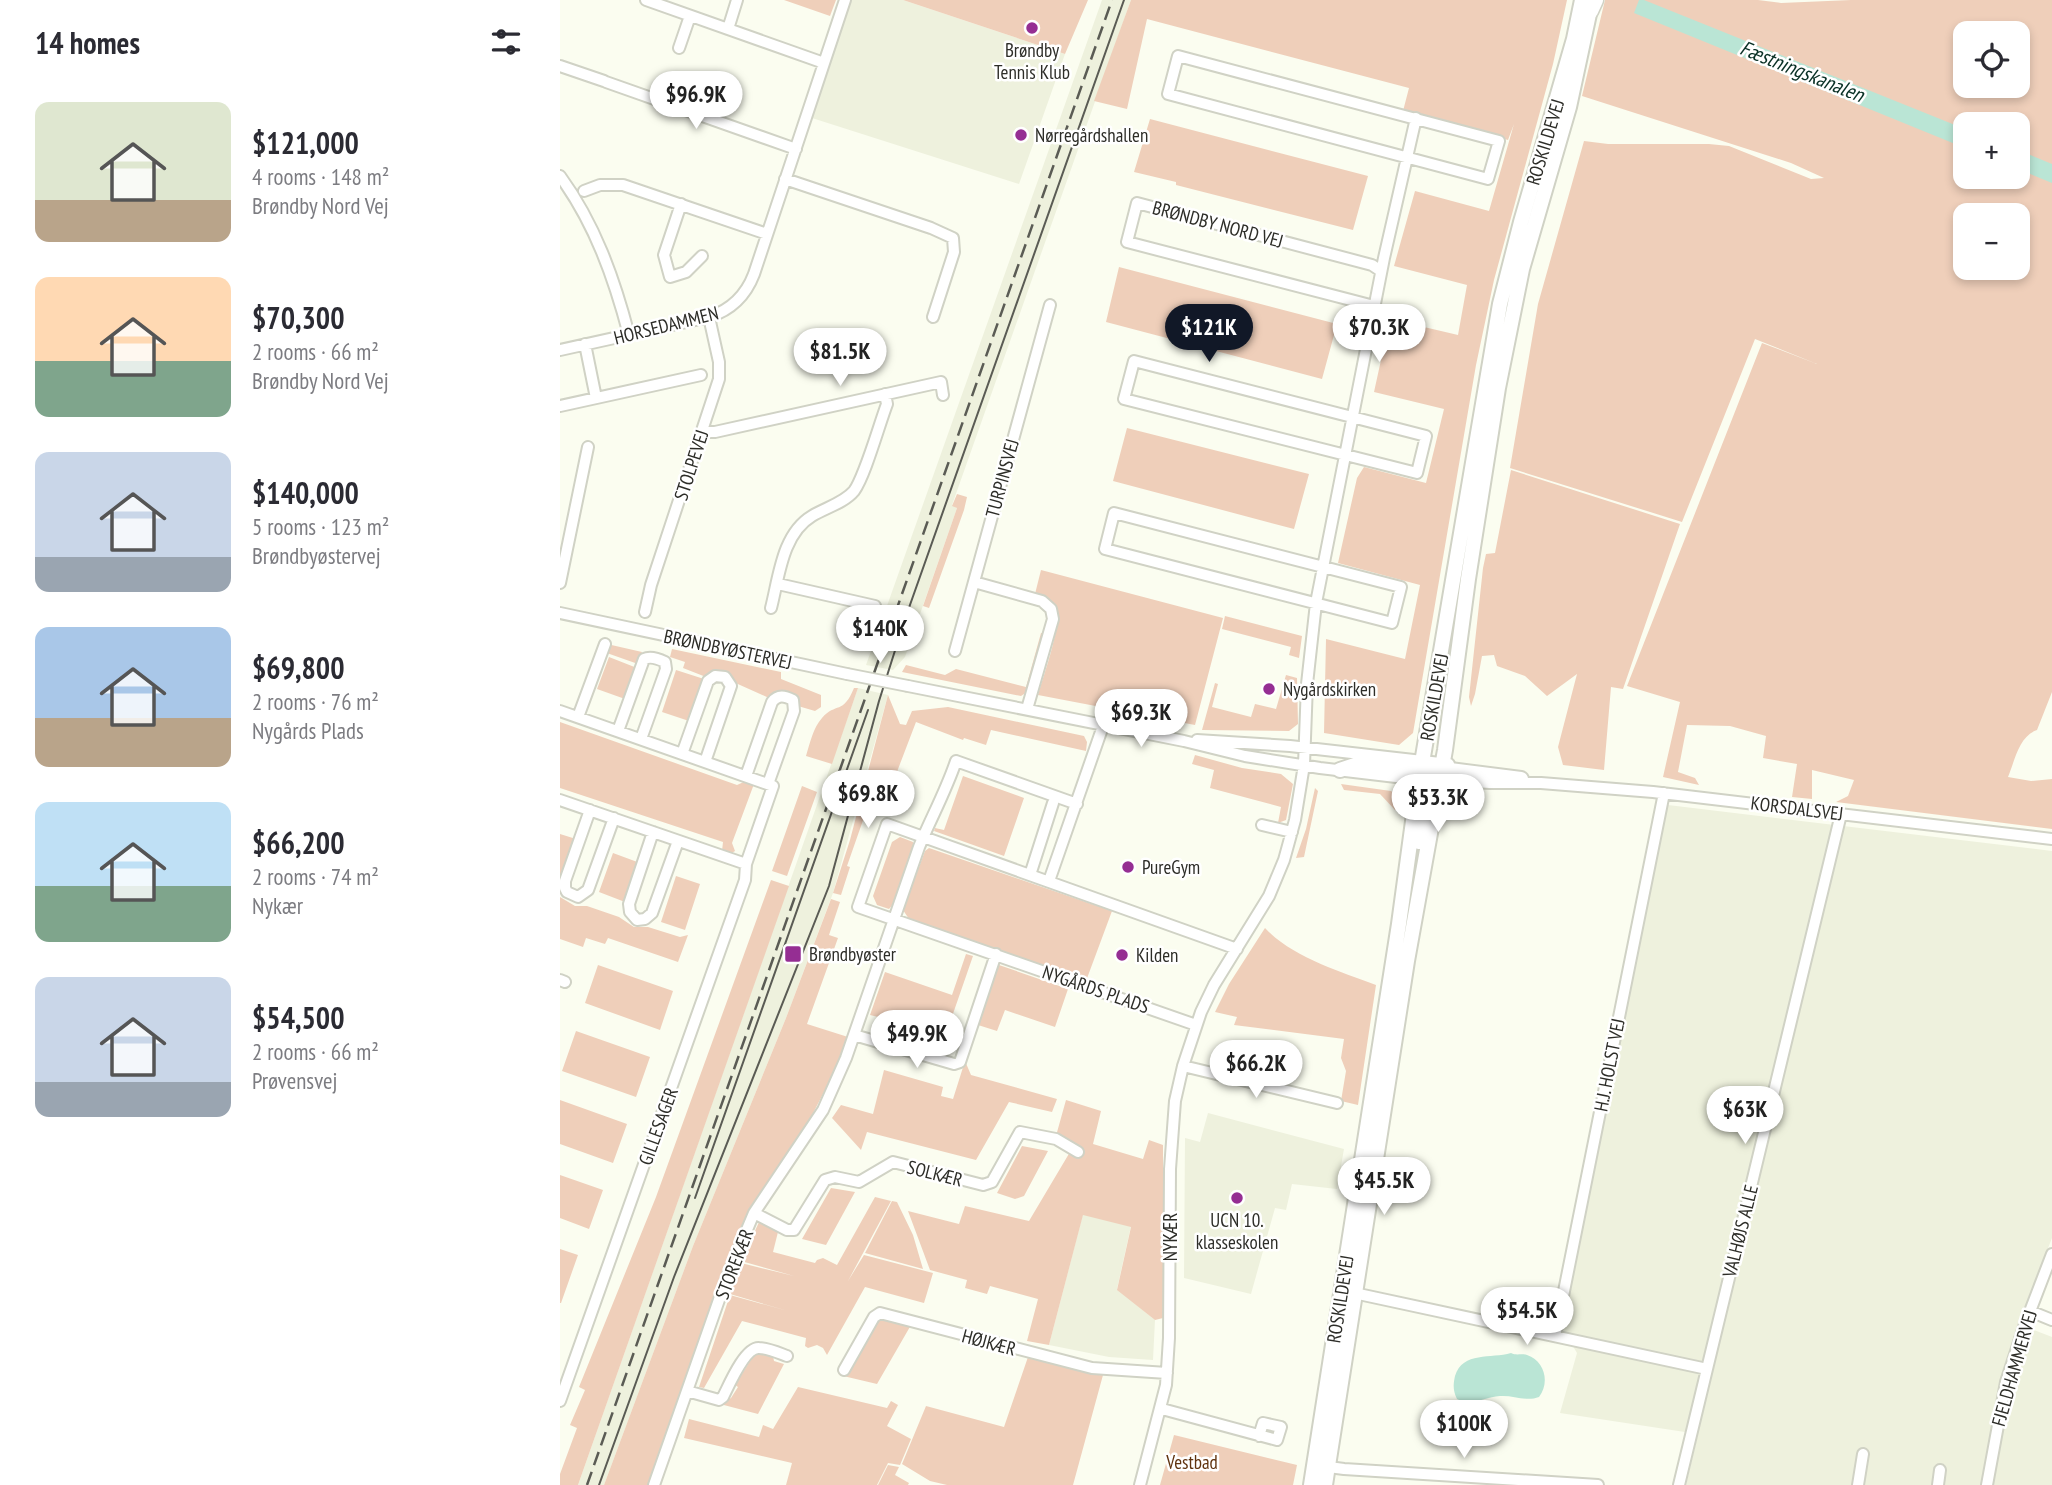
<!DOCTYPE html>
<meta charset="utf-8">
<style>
:root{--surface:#fff;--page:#f2f2f3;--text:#2b2b33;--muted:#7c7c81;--accent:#111827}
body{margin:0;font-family:"PT Sans Narrow",sans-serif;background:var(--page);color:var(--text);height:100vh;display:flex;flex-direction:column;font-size:26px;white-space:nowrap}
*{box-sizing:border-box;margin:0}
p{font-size:23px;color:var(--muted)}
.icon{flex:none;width:38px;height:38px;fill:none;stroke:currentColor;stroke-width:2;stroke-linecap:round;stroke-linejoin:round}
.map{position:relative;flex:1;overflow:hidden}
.panel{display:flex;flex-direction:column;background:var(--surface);width:560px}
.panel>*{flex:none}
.buttons{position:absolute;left:1393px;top:21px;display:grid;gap:14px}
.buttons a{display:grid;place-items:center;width:77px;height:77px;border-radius:14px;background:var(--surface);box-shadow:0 4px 10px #0003;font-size:35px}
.price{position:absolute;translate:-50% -60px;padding:0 16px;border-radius:24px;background:#fff;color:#222;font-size:23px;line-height:46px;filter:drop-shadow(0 2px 4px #0008)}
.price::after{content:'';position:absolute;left:50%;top:42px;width:21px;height:16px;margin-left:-10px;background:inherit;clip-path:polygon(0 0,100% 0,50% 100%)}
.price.current{background:var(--accent);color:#fff}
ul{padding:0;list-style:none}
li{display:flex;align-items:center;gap:21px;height:175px;padding:0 35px}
li span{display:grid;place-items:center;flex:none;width:196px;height:140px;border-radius:14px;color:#555}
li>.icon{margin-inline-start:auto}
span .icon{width:84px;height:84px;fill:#fffc;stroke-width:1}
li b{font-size:30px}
h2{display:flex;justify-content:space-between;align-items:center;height:84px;padding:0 35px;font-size:30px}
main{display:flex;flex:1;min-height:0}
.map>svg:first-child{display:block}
</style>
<main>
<section class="panel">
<h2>14 homes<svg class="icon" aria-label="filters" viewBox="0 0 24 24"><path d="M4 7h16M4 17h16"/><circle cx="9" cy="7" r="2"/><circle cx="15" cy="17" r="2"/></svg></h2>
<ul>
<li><span style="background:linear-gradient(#dfe7d0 70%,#b9a48a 0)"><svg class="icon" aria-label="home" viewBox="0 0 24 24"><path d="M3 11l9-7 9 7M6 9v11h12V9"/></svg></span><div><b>$121,000</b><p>4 rooms · 148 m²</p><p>Brøndby Nord Vej</p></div></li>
<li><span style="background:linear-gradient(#ffd9b3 60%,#7fa58c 0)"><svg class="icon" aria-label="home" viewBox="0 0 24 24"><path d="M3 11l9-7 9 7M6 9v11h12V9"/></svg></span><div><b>$70,300</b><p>2 rooms · 66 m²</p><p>Brøndby Nord Vej</p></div></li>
<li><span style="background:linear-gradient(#c9d6e8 75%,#9aa5b1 0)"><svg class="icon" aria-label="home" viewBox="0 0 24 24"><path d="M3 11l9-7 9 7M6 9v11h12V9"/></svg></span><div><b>$140,000</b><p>5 rooms · 123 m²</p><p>Brøndbyøstervej</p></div></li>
<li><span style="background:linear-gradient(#a9c7e8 65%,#b9a48a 0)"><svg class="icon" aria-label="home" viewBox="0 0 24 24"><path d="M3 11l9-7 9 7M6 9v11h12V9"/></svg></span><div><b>$69,800</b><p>2 rooms · 76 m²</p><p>Nygårds Plads</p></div></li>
<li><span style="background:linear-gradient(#bfe0f5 60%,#7fa58c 0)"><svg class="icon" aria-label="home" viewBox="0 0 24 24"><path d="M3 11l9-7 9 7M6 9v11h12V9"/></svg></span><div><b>$66,200</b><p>2 rooms · 74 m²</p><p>Nykær</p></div></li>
<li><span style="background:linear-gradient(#c9d6e8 75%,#9aa5b1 0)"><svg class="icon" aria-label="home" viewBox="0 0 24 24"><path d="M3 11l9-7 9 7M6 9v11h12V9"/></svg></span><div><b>$54,500</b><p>2 rooms · 66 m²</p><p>Prøvensvej</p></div></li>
</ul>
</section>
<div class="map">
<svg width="1492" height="1485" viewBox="0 0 1492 1485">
<rect width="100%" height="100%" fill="#fbfdf0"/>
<!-- built -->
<path fill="#eef1dd" d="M 290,0 L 343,0 L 505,54 L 459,184 L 252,118 Z
M 542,0 L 571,0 L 392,505 L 397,508 L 345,657 L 333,670 L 306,665 Z
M 298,688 L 328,695 L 273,893 L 226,1018 L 133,1246 L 44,1485 L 18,1485 Z
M 1108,805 L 1492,851 L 1492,1238 L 1458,1324 L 1492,1337 L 1492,1485 L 1126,1485 L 1138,1434 L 1000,1413 L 1017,1353 L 1002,1328 Z
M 648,1113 L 784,1149 L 777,1189 L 732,1184 L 726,1210 L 715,1208 L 691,1294 L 624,1278 L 625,1138 L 640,1142 Z
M 523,1214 L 571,1226 L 557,1289 L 595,1320 L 593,1360 L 549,1357 L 489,1345 Z"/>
<!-- green -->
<path fill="#efcfba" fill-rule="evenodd" d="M 224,0 L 276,0 L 270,16 Z
M 343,0 L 528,0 L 505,54 Z
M 571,0 L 1007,0 L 993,64 L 934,280 L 916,365 L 853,733 L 839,745 L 764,733 L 766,639 L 845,659 L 860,585 L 778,563 L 797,478 L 804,467 L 866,483 L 884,409 L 814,392 L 830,319 L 898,335 L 907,285 L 834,266 L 855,191 L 929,211 L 954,124 L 948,140 L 843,111 L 849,88 L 587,19 L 567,109 L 534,101 Z
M 1045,0 L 1198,0 L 1221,3 L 1291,0 L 1492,0 L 1492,692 L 1477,730 C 1459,736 1455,760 1448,777 L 1471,781 L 1492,779 L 1492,829 L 1276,802 L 1288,796 L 1294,780 L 1252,770 L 1252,799 L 1232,797 L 1237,764 L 1203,758 L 1206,736 L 1170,726 L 1127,725 L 1118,772 L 1135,778 L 1139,785 L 1103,777 L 1120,702 L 1067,686 L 1202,343 L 1257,364 L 1195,339 L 1122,522 L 950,468 L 978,304 L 1024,141 L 1048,144 L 1149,144 L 1169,146 L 1251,179 L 1264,178 L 1231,163 L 1022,96 ZM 1405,33 L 1458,33 L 1458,86 L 1405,86 ZM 1405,124 L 1458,124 L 1458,177 L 1405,177 ZM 1405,215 L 1458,215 L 1458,268 L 1405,268 Z
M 590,119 L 808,176 L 793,230 L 616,185 L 616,182 L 574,172 Z
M 559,267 L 777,324 L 762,379 L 546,322 Z
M 567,428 L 749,474 L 734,529 L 553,481 Z
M 951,470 L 1120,524 L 1063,689 L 1051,687 L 1044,770 L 1003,765 L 998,747 L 1017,674 L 987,696 L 965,676 L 937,666 L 934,655 L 922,656 L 915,694 L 911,706 L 909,697 L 923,568 L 926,554 L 935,553 Z
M 397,494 L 407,497 L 404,510 L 369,608 L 363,606 L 397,508 L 392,506 Z
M 481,570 L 663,618 L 635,725 L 478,695 C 483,676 505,619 494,604 C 489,597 482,596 475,594 Z
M 665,616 L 742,636 L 739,658 L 729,655 L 731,647 L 662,629 Z
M 481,633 L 484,633 L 467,692 L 461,696 L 342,672 L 346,665 L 385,675 L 396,669 L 466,687 Z
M 47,644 L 82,652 L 78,664 L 44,652 Z
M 112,649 L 221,672 L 221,679 L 261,695 L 261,707 L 255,711 L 238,706 L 238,703 L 209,698 L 151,672 L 146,677 L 123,668 L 125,662 L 110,657 Z
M 49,657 L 77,668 L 65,699 L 37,689 Z
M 116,670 L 144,679 L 129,721 L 102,712 Z
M 726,675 L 737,678 L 738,724 L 729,731 L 642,730 L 655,683 L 658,684 L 652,707 L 691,717 L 695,704 L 716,709 Z
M 294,688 L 298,688 L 272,764 L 246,756 C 250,743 253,728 262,718 C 276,702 283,715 294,688 Z
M 328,695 L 340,724 L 346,725 L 352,711 L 388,707 L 524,736 L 527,742 L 526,751 L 431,730 L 426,745 L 404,738 L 403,740 L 356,722 L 335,777 L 329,776 L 317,809 L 308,806 L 287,866 L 290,867 L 281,895 L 273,893 L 290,840 Z
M 0,722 L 177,785 L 186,781 L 194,784 L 172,843 L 175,851 L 170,854 L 162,851 L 163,842 L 0,788 Z
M 635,755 L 682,768 L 721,774 L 733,784 L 726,820 L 718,823 L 721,807 L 650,788 L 654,770 L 632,764 Z
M 403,776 L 464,798 L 444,856 L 374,831 L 375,828 L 384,830 Z
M 781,784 L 831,791 L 842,800 L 841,810 L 835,810 L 820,794 L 784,790 Z
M 242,786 L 257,792 L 227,876 L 212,871 Z
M 755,788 L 758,791 L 744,857 L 736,858 L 746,829 Z
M 0,834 L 16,839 L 0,886 Z
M 340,837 L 353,842 L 354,850 L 334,903 L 329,909 L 317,905 L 313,896 L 332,842 Z
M 369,848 L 552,911 L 526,981 L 349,919 L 343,910 L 365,851 Z
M 53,853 L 80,863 L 65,902 L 39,892 Z
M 116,876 L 140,884 L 125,930 L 101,922 Z
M 211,880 L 229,886 L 18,1485 L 0,1485 L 0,1474 L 17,1428 L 10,1425 L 25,1390 L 19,1387 L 96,1197 Z
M 0,897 L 15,906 L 27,906 L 59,917 L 74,927 L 88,927 L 120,937 L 128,935 L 118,962 L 48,938 L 45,944 L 26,938 L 23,947 L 0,939 Z
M 271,899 L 280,902 L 269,935 L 278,938 L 247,1024 L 288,1037 L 278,1065 L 250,1119 L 187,1214 L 159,1287 L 91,1485 L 44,1485 L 133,1246 L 226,1018 Z
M 705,928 C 732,957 779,971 816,985 L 798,1105 L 781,1101 L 786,1071 L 781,1058 L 784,1039 L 674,1025 L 677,1017 L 655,1012 L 669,984 Z
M 406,954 L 413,956 L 386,1034 L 310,1015 L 325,972 L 392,995 Z
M 38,965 L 113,991 L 100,1030 L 25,1003 Z
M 439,965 L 508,989 L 495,1027 L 445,1010 L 437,1031 L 418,1025 Z
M 16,1031 L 90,1057 L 76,1097 L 2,1071 Z
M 405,1061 L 411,1075 L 497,1099 L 492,1112 L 449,1102 L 416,1160 L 307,1132 L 301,1150 L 272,1118 L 281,1105 L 313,1114 L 324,1070 L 383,1087 L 381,1096 L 393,1099 Z
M 0,1100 L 67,1124 L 53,1163 L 0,1144 Z
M 506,1100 L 541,1111 L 533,1144 L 583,1159 L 589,1140 L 603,1145 L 603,1318 L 595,1320 L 557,1290 L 571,1227 L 523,1215 L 489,1345 L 467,1341 L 478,1299 L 430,1286 L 427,1294 L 405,1288 L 407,1280 L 370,1270 L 348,1211 L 399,1224 L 405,1206 L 469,1221 L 510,1152 L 494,1143 Z
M 462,1146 L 488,1151 L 464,1196 L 455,1199 L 437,1193 Z
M 0,1175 L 43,1190 L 29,1229 L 0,1218 Z
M 271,1188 L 295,1192 L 266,1245 L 242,1239 Z
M 315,1197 L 331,1201 L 288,1281 L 304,1255 L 373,1273 L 364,1303 L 305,1287 L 267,1355 L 263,1348 L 257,1345 L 248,1348 L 245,1346 L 246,1338 L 182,1321 L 144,1388 L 139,1387 L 170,1295 L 228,1311 L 170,1294 L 181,1263 L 234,1276 L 181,1261 L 200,1220 L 218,1232 L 213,1252 L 255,1263 L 257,1260 L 263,1258 L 277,1265 Z
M 332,1201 L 337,1202 L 353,1235 L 363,1269 L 305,1253 Z
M 0,1249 L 18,1255 L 1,1303 L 0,1303 Z
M 314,1315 L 351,1325 L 317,1384 L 279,1375 Z
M 195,1353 L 213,1356 L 214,1361 L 224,1364 L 198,1414 L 160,1404 L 171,1398 L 178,1387 L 175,1385 Z
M 468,1357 L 543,1375 L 513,1485 L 387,1485 L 370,1481 L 342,1464 L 366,1406 L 444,1427 Z
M 238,1387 L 327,1408 L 331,1401 L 338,1405 L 327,1426 L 351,1439 L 340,1465 L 328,1463 L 317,1485 L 226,1485 L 232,1463 L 124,1438 L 129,1419 L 199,1437 L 203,1425 L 213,1429 Z
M 614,1435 L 737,1465 L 733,1485 L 600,1485 Z
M 328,1465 L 339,1467 L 335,1475 L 349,1483 L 348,1485 L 318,1485 Z"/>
<!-- water -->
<path fill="#bae5d5" d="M 1079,0 L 1084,0 L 1405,129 L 1405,148 L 1074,13 Z
M 1458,150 L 1492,164 L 1492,183 L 1458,169 Z
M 951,1353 C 957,1356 961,1353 967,1355 C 985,1361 990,1383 979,1397 C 966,1402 954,1395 940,1396 C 924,1397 912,1407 897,1399 C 893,1391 893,1385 895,1376 C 903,1351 931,1359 951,1353 Z"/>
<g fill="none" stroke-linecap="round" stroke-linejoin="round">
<defs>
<path id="minor" d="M 86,0 L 264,63
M 168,29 L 177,0
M 119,48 L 130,16
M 618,56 L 939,141 L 928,179 L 608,94 Z
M 0,66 L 44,81
M 46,82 L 236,149
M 0,176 C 35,224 54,278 69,335
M 225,179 L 371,228 L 393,238 L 394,252 L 373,317
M 24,191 L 40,185 L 63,185 L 207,234
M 121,204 L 104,255 L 110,277 L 126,272 L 142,256
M 814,306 L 567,242 L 577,203 L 812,265 L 821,271
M 25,344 L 36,398
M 0,350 L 149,317 C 171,310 186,295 194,274 L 285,0
M 574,361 L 866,436 L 857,473 L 564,399 Z
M 0,406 L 141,375
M 142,432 L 155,432 L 381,382 L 383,395
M 554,513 L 841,587 L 832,623 L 545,549 Z
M 414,582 L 482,601 L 491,609 L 493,619 L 467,709
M 0,583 L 28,447
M 218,584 L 315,606
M 211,608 C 219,577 222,534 252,516 C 265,508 284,503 294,491 C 305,476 319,425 327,404 L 325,394
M 85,612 L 91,585 L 159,379 L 159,362 L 149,317
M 0,613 L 287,674
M 395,651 L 490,305
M 348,686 L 624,741 L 685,756 L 760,768 L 836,777 L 930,783 L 981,783 L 1093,792 L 1492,839
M 0,711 L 213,786 L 186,864 L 185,880 L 0,1401
M 18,717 L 45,644
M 58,731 L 84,659 C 90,656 99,659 105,662 L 106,669 L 81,739
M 637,740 L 730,746 L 889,764
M 122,754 L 148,681 L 155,676 L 165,677 L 171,686 L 145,762
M 186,776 L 212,702 C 218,694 225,696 233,700 L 234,711 L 208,784
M 0,800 L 186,864
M 30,810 L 5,881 L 5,888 L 7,892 L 18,897 L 28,890 L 54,818
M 702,825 L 732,832
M 93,832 L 69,904 L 70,912 L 77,920 L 85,919 L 92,913 L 118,841
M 470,875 L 493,803
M 489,881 L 543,726
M 0,980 L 5,982
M 636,1025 L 298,907 L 327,824 L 677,949
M 294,1035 L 394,1064 L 400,1062 L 436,954
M 623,1066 L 777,1103
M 194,1213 L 227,1230 L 234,1230 L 265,1180 L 275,1177 L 299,1182 L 333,1162 L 423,1185 L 432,1182 L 460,1132 L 496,1139 L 518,1152
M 794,1293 L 1147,1369
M 1470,1311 L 1492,1320
M 995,1336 L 1104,793
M 284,1370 L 314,1317 L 320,1313 L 532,1368 L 607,1373
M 127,1391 L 159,1400 L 163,1397 C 169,1385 185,1347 199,1348 C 208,1348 219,1353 227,1356
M 602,1409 L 717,1440 L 721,1427 L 703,1423 L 699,1436
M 761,1466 L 784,1469 L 1038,1485
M 94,1485 L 167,1277 L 194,1213 L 263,1110 L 286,1058 L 359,847 C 371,818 386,791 396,761 L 517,804
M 580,1485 L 606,1385 L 609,1338 L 610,1169 L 615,1101 L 623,1066 L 641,1012 L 654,985 L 709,896 L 724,860 L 735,820 L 744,765 L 747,684 L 756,603 L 824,258 L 856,118
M 1119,1485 L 1281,814
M 1298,1485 L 1303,1454
M 1378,1485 L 1380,1470
M 1427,1485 L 1446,1382 L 1464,1327 L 1492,1254"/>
<path id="major" d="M 780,770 L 798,764 L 869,770
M 873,772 L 890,770 L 961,779
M 859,842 L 867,782
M 751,1485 L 839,924 L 857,792 L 940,304 L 961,222 L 1014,39 L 1022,0
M 765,1485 L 847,961 L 885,750 L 908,579 L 938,388 L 962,269 L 1009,107 L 1032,0"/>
<path id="highway" d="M 1030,11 L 1035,0"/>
</defs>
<!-- minor casing -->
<use href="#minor" stroke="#d0d2c5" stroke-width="14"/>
<!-- major casing -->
<use href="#major" stroke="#d0d2c5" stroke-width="18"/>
<!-- highway casing -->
<use href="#highway" stroke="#d0d2c5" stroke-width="19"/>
<!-- minor -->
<use href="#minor" stroke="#fff" stroke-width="10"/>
<!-- major -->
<use href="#major" stroke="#fff" stroke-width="14"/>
<!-- highway -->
<use href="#highway" stroke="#fff" stroke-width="16"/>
<!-- tram -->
<path stroke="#5a5b54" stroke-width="2" d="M 135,1198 L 308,710
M 39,1485 L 114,1277 L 269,886 L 319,701 L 345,619 L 564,0"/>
<!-- rail -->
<path stroke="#5a5b54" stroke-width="2.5" stroke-dasharray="14 7" stroke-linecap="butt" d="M 27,1485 L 552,0"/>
<defs>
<path id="minor-bridge" d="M 287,674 L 348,686"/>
</defs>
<!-- minor-bridge casing -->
<use href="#minor-bridge" stroke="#d0d2c5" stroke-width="14" stroke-linecap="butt"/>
<!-- minor-bridge -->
<use href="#minor-bridge" stroke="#fff" stroke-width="10"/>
</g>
<!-- markers -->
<g fill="#952e93" stroke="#fff" stroke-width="2.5">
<circle cx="472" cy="28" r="7"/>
<circle cx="461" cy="135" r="7"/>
<circle cx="709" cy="689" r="7"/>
<circle cx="568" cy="867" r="7"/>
<rect x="224" y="945" width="18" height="18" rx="3.5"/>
<circle cx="562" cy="955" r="7"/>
<circle cx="677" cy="1198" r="7"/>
</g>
<g text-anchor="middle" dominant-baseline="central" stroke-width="5" stroke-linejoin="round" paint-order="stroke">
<!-- poi labels -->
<g font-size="19" fill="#2d2d28" stroke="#fff" text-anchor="start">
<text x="472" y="50" text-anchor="middle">Brøndby<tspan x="472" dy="22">Tennis Klub</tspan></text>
<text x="475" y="135">Nørregårdshallen</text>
<text x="723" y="689">Nygårdskirken</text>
<text x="582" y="867">PureGym</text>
<text x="249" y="954">Brøndbyøster</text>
<text x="576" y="955">Kilden</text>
<text x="677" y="1220" text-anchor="middle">UCN 10.<tspan x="677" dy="22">klasseskolen</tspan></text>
</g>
<!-- street labels -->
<g font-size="19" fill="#2d2d28" stroke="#fff">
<text transform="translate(985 142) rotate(-73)">ROSKILDEVEJ</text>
<text transform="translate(658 224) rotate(15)">BRØNDBY NORD VEJ</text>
<text transform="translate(106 325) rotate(-14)">HORSEDAMMEN</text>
<text transform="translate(131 465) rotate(-72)">STOLPEVEJ</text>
<text transform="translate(442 478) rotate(-75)">TURPINSVEJ</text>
<text transform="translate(168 649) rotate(12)">BRØNDBYØSTERVEJ</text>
<text transform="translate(874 697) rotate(-80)">ROSKILDEVEJ</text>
<text transform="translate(1237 808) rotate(7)">KORSDALSVEJ</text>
<text transform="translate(536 989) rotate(19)">NYGÅRDS PLADS</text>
<text transform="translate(1049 1065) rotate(-79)">H.J. HOLST VEJ</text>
<text transform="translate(98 1126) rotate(-70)">GILLESAGER</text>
<text transform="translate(375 1173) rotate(14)">SOLKÆR</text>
<text transform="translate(1180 1231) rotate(-76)">VALHØJS ALLE</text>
<text transform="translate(610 1237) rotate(-90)">NYKÆR</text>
<text transform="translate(174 1264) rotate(-69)">STOREKÆR</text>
<text transform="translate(780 1299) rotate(-81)">ROSKILDEVEJ</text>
<text transform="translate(429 1342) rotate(15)">HØJKÆR</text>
<text transform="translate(1454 1368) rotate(-74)">FJELDHAMMERVEJ</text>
</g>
<!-- park labels -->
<g font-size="19" fill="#60330f" stroke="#fff">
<text x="632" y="1462">Vestbad</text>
</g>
<!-- water labels -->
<g font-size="21" font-style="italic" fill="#0a3126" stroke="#fff">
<text transform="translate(1242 71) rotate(22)">Fæstningskanalen</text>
</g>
</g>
</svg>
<div class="buttons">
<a><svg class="icon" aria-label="locate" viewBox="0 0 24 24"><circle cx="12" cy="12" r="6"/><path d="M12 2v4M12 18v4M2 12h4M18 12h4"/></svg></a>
<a>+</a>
<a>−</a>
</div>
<b class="price" style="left:136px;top:131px">$96.9K</b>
<b class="price current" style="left:649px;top:364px">$121K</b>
<b class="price" style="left:819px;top:364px">$70.3K</b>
<b class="price" style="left:280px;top:388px">$81.5K</b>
<b class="price" style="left:320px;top:665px">$140K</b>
<b class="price" style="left:581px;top:749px">$69.3K</b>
<b class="price" style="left:308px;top:830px">$69.8K</b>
<b class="price" style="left:878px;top:834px">$53.3K</b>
<b class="price" style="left:357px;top:1070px">$49.9K</b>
<b class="price" style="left:696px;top:1100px">$66.2K</b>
<b class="price" style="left:1185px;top:1146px">$63K</b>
<b class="price" style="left:824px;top:1217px">$45.5K</b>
<b class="price" style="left:967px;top:1347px">$54.5K</b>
<b class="price" style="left:904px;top:1460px">$100K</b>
</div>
</main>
